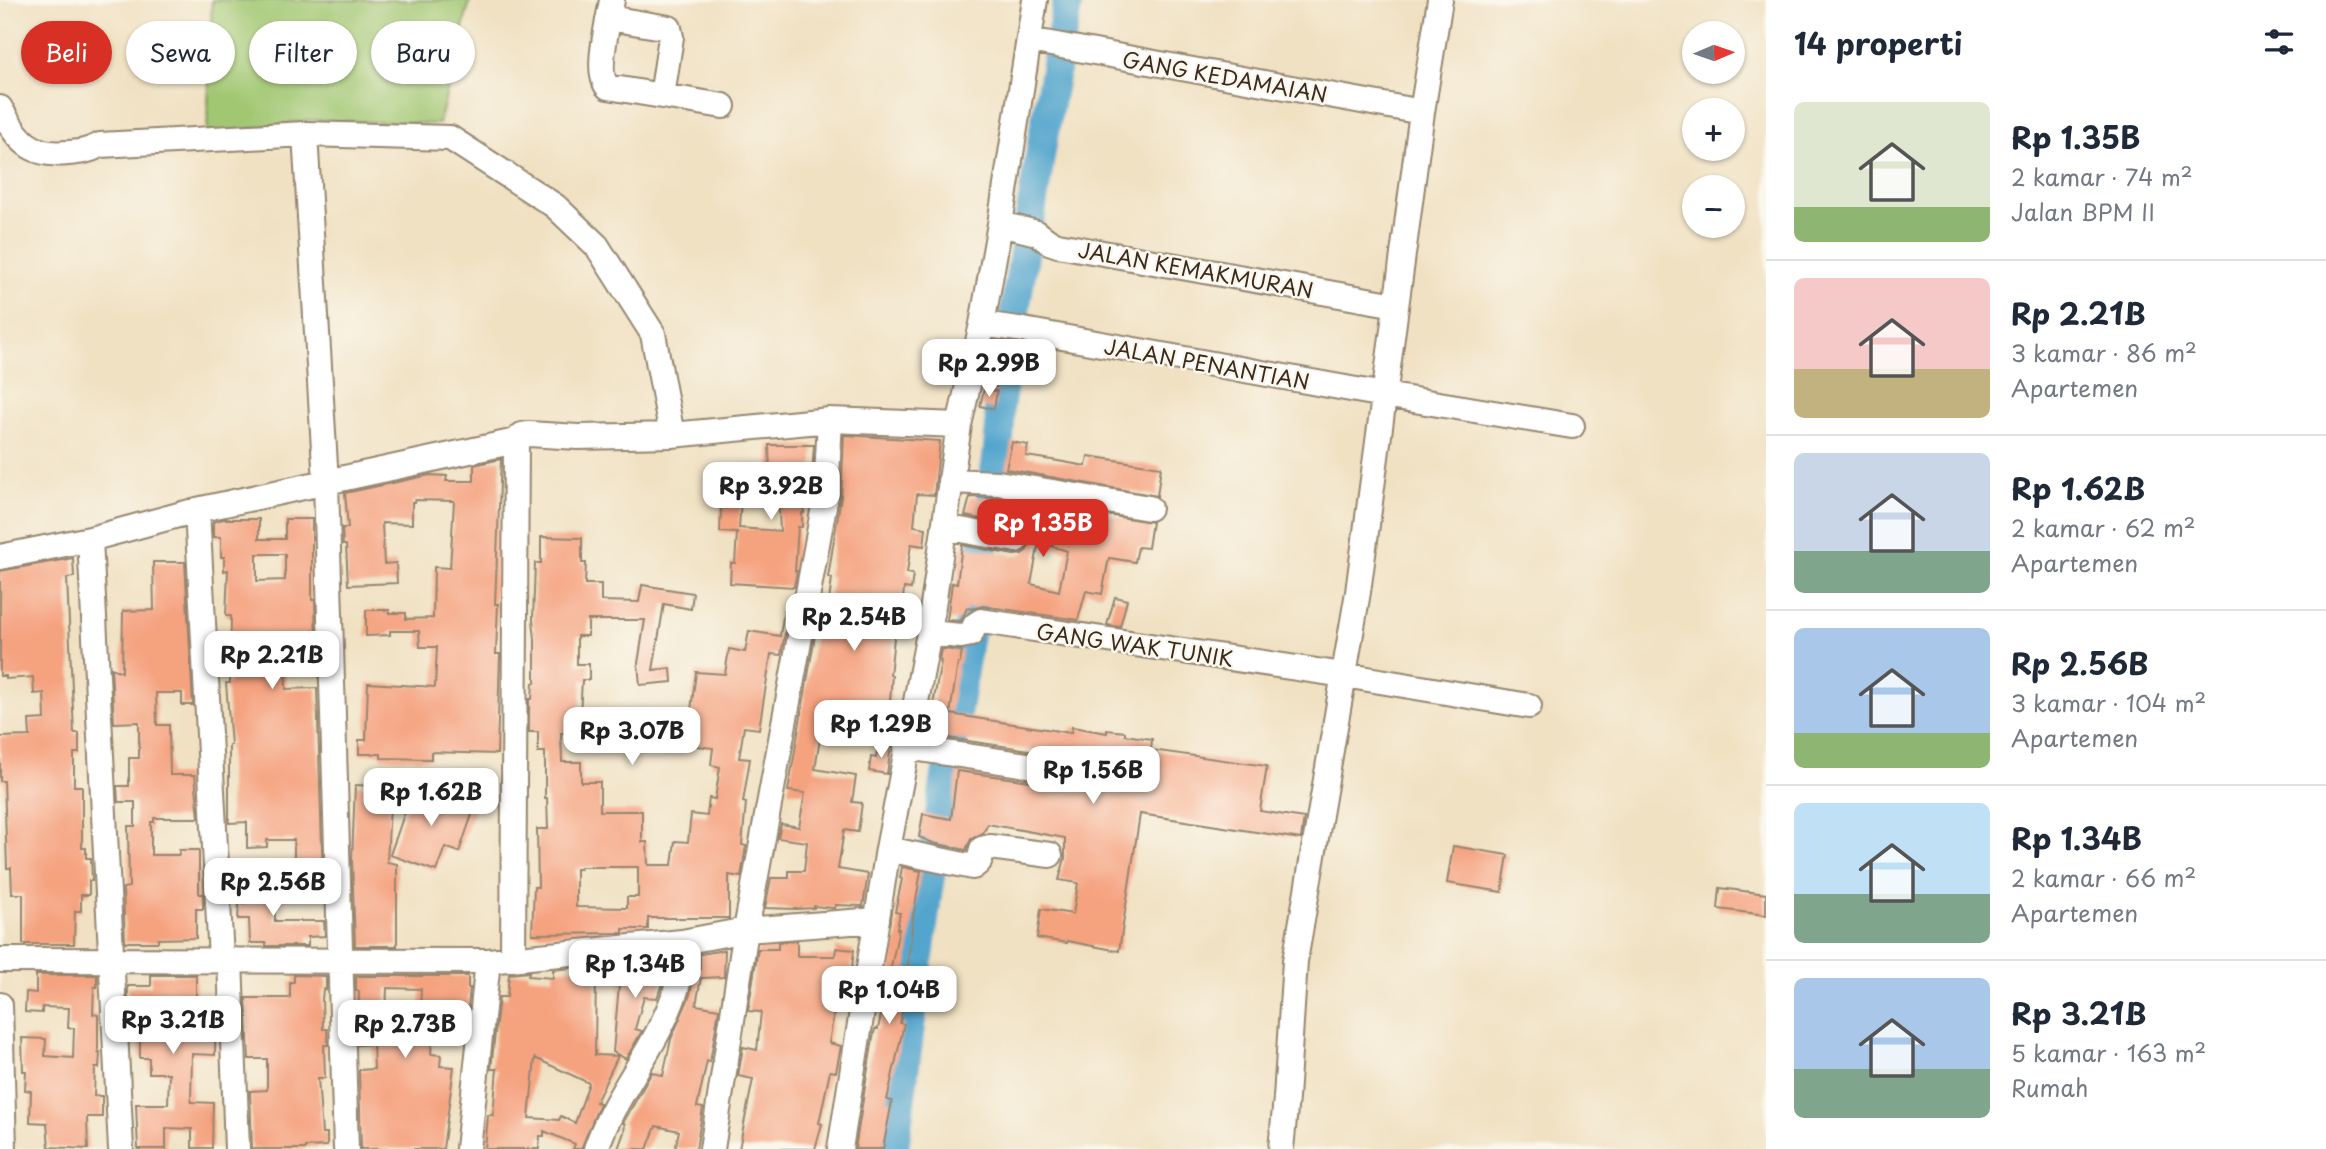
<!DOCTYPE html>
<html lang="id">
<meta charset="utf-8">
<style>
:root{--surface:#fff;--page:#f6f6f7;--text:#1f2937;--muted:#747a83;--line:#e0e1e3;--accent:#d93025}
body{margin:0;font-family:"Playpen Sans",sans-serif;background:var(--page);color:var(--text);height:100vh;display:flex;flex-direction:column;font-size:26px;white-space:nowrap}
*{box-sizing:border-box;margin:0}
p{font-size:23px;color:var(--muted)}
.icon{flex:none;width:38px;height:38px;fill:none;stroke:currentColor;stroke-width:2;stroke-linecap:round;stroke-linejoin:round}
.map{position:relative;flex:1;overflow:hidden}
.drawer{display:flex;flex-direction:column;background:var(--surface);width:560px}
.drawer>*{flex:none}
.guide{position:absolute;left:21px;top:21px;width:665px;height:63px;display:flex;gap:14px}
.needle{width:46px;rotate:88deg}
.buttons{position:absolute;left:1682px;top:21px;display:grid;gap:14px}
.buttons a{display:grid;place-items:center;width:63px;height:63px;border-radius:50%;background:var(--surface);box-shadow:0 2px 5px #0004;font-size:35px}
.price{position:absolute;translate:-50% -60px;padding:0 16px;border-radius:14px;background:#fff;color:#222;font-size:23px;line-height:46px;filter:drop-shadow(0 2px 4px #0008)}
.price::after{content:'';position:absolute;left:50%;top:42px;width:21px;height:16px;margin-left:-10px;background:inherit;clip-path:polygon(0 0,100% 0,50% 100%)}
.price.active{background:var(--accent);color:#fff}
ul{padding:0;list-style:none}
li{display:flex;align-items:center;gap:21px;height:175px;padding:0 28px}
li+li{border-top:2px solid var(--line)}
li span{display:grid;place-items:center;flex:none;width:196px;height:140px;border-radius:10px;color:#555}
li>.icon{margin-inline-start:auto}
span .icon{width:84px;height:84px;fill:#fffc;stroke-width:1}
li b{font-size:30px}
h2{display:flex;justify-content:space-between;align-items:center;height:84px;padding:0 28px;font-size:30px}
.pill{padding:0 24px;border-radius:32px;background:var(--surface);box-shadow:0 2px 5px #0004;font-size:24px;line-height:63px}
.pill.active{background:var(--accent);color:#fff}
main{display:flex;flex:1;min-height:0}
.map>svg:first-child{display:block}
</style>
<main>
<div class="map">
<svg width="1766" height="1149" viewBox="0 0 1766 1149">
<rect width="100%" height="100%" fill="#fbf7ec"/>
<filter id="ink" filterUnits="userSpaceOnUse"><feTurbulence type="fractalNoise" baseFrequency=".0143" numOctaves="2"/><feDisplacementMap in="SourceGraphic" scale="14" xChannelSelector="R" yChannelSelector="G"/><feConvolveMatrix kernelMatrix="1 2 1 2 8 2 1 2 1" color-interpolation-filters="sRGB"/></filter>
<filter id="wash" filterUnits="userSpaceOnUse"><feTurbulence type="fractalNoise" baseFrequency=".00686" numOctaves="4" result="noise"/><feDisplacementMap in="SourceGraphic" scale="28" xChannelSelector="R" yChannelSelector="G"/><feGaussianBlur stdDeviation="1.57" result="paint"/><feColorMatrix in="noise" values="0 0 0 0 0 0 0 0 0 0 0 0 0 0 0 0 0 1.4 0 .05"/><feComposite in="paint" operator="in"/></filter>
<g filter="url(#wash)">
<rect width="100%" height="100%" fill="#f0e1c2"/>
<!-- green -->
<path fill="#a1c772" stroke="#6e7848" stroke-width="2" d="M 212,0 L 470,0 L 439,124 L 309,120 L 207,135 Z"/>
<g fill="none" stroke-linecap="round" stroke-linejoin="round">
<!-- river -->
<path stroke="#52a5cd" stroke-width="30" d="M 894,1149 L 927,895 L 997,459 L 1000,427 L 999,408 L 1047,114 L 1068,0"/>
</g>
<g id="blocks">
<!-- building -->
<path fill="#f5a27f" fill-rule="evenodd" d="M 993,341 L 1006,342 L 996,387 L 984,384 Z
M 984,389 L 997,391 L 994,409 L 980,406 Z
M 844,435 L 940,441 L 934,495 L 917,494 L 914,526 L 926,528 L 924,546 L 911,544 L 907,573 L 913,574 L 911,589 L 904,588 L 903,601 L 898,600 L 890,675 L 892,675 L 890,702 L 898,703 L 895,719 L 879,716 L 877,727 L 841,722 L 838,741 L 820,738 L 815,769 L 856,776 L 852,802 L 862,803 L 858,832 L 844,830 L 838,869 L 868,874 L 863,906 L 836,905 L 835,908 L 832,908 L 814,906 L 814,908 L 797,909 L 765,908 L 771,878 L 789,878 L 789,871 L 804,871 L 807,842 L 778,838 L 781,824 L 799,827 L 805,793 L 788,791 L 817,624 L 826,625 L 832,578 L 828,577 L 841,496 Z
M 1012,442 L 1028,445 L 1026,456 L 1058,461 L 1086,466 L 1088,456 L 1161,467 L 1157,496 L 1006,469 Z
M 769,445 L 814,445 L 812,475 L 806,474 L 806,500 L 804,500 L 804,513 L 802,513 L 802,527 L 798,527 L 795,571 L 797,571 L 794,587 L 730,583 L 731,563 L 735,563 L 737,533 L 720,532 L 722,484 L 742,486 L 739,528 L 780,531 L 777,474 L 770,474 Z
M 501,459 L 495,604 L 498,604 L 496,654 L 500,654 L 497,754 L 431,752 L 431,759 L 381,758 L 381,754 L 359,754 L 359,740 L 366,740 L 368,683 L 435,687 L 437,647 L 420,647 L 419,631 L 390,631 L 390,635 L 366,636 L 366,610 L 389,610 L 389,613 L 406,613 L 406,619 L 433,618 L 434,567 L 450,568 L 454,501 L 415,500 L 415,502 L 412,502 L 412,524 L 382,523 L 384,564 L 396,563 L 397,583 L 348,585 L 346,545 L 343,545 L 342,528 L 348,528 L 345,493 L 430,475 L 447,476 L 446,481 L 474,481 L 474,465 Z
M 970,497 L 996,498 L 1152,522 L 1148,548 L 1138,547 L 1135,562 L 1109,558 L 1102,594 L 1086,591 L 1078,620 L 983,606 L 972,609 L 967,608 L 961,621 L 947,620 L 952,583 L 957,584 L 962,545 L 1014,555 L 1022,554 L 1027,550 L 1030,543 L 1030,534 L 1026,529 L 1019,526 L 965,516 ZM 1039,542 L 1067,551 L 1059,591 L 1031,584 Z
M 224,519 L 259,519 L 259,539 L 285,539 L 285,519 L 312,519 L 312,600 L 315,600 L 316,643 L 285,644 L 286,689 L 317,688 L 323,879 L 300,879 L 300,882 L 284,882 L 284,866 L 294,866 L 294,840 L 267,840 L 267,847 L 247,848 L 247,822 L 229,823 L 229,745 L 231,745 L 226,683 L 230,683 L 231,616 L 226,616 L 228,570 L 224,571 L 224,557 L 221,557 L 221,537 L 213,537 L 213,522 ZM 257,554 L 285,554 L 285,580 L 257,581 Z
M 541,537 L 582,538 L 582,563 L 586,563 L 585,584 L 601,584 L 601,601 L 639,602 L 642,585 L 693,593 L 691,609 L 664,604 L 653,670 L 671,668 L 672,682 L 640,685 L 638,663 L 645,620 L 588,620 L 588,636 L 577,636 L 577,664 L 589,664 L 589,680 L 582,680 L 579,733 L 561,733 L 562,762 L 581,762 L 581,782 L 600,782 L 600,811 L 642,811 L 642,842 L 647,842 L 648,865 L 672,865 L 675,841 L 688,842 L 691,814 L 707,816 L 709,798 L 715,799 L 720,767 L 711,765 L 713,748 L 689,745 L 693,718 L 690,717 L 696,672 L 725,674 L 729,649 L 745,652 L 749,631 L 780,636 L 784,611 L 789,612 L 781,655 L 771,654 L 759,729 L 744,727 L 739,758 L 750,759 L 743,802 L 746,803 L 742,845 L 746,846 L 741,877 L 729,875 L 729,918 L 648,918 L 648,929 L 623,929 L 623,933 L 532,934 L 534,887 L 538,887 L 537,829 L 548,829 L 547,798 L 545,798 L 545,752 L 538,752 L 538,732 L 529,732 L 529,699 L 532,699 L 533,683 L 535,683 L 535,639 L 533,620 L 535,563 L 541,563 ZM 580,867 L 638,867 L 638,897 L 627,897 L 627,908 L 576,907 L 576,869 L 580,869 Z
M 73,558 L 74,577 L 67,578 L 74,733 L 79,733 L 79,753 L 74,753 L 74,786 L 82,786 L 82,848 L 86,848 L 86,858 L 91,858 L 92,881 L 89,881 L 89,895 L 81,895 L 81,911 L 75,911 L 74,944 L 23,944 L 23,894 L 12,894 L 11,868 L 7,868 L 4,781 L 0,781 L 0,737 L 30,736 L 29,720 L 45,719 L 44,693 L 34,694 L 33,677 L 6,679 L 6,676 L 0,676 L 0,571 Z
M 153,562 L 185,562 L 193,705 L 182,705 L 182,693 L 156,693 L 157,725 L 169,725 L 170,775 L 195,775 L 199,818 L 154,818 L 154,822 L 151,822 L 151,855 L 179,855 L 179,850 L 199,850 L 199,894 L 203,894 L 203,909 L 196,909 L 196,938 L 158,939 L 158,942 L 125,942 L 123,888 L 129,887 L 128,826 L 135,826 L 135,802 L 118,802 L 117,786 L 129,786 L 129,758 L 139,758 L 139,722 L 114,723 L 111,668 L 122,672 L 123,611 L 154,610 Z
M 1115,597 L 1127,600 L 1120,627 L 1107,625 Z
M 941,649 L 962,651 L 960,663 L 958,663 L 950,714 L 1071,733 L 1072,727 L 1107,733 L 1107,730 L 1125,732 L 1125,735 L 1152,739 L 1151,750 L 1267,766 L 1260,811 L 1304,818 L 1301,839 L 1140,814 L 1119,951 L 1067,941 L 1067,943 L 1037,938 L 1041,909 L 1073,914 L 1078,883 L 1059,880 L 1065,858 L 1065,838 L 988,824 L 983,833 L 971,839 L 966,850 L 933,843 L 919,837 L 923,814 L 951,819 L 957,771 L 1060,785 L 1067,784 L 1072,780 L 1076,773 L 1075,765 L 1071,759 L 1063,755 L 934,736 L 935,723 L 930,722 L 941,661 L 939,660 Z
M 878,744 L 891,746 L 887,774 L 869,771 L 871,757 L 876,758 Z
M 355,785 L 391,787 L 387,862 L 397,864 L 397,946 L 355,946 L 352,860 Z
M 414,786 L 475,806 L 459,852 L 445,847 L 436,871 L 390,855 Z
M 1453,846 L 1508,855 L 1502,892 L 1447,883 Z
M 902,867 L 921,871 L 913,918 L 908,964 L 900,1004 L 904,1004 L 900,1023 L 904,1024 L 887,1100 L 892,1101 L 883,1149 L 855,1149 L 873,1038 L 875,1029 L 878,1029 L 899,929 L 897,929 L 900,913 L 895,912 L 902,879 L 900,878 Z
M 247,878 L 274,878 L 275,921 L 324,921 L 325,936 L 308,937 L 308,946 L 266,946 L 266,943 L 250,943 L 249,919 L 238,919 L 239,904 L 245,904 Z
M 1720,888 L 1766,894 L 1766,915 L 1718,909 Z
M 797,941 L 797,956 L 835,956 L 836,948 L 854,950 L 848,1002 L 836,1001 L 829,1043 L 841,1046 L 836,1072 L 830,1071 L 819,1123 L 822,1124 L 815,1149 L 739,1149 L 753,1079 L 738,1076 L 743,1047 L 757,1050 L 761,1012 L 748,1011 L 758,949 L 778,949 L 778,942 Z
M 725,950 L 724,977 L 701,978 L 696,1005 L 719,1009 L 710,1062 L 707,1061 L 697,1107 L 703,1108 L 696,1149 L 675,1149 L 679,1131 L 656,1126 L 647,1149 L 618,1149 L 624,1132 L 625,1124 L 623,1123 L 652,1072 L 663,1076 L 671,1039 L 690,995 L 695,970 L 700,971 L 700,954 Z
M 666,959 L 663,981 L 657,998 L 644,997 L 635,1029 L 642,1031 L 626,1059 L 613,1052 L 621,963 Z
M 596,965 L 595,1055 L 618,1056 L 596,1102 L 600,1103 L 581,1149 L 573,1149 L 575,1144 L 544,1131 L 544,1136 L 540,1136 L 539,1149 L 485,1149 L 488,1115 L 493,1115 L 497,1069 L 491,1069 L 499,997 L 507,997 L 509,974 L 529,972 L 528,976 L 553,978 L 553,970 ZM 535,1058 L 589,1083 L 575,1123 L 561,1116 L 559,1120 L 529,1118 Z
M 36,975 L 97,975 L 97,987 L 94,987 L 93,1014 L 98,1015 L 98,1052 L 100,1052 L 99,1068 L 95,1068 L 94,1096 L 102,1096 L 102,1117 L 87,1117 L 88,1149 L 49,1147 L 47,1123 L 30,1122 L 31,1091 L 25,1090 L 26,1071 L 23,1071 L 22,1038 L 46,1039 L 45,1056 L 73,1058 L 74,1028 L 68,1028 L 69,1008 L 42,1007 L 42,1013 L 25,1012 L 26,992 L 36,993 Z
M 151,975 L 196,975 L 196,1001 L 216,1002 L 215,1055 L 192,1054 L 191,1102 L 213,1103 L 212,1148 L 192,1148 L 192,1129 L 166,1128 L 166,1149 L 138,1149 L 136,1104 L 168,1104 L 169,1073 L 149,1073 L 149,1058 L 140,1058 L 140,1039 L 133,1039 L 133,1000 L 128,1000 L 128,986 L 151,986 Z
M 294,975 L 326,976 L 326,990 L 323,989 L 322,1000 L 323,1029 L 327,1029 L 328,1045 L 324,1045 L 325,1078 L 318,1078 L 322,1133 L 327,1133 L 327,1146 L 305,1147 L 305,1149 L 252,1149 L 250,1091 L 267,1090 L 267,1059 L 249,1059 L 246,998 L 290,998 L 290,982 L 294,982 Z
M 356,976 L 468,976 L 468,988 L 470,988 L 468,1007 L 449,1006 L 448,1021 L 433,1020 L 431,1054 L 441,1055 L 440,1066 L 454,1067 L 443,1149 L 361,1149 L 359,1070 L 374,1069 L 373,1044 L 358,1045 L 359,991 L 356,991 ZM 387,988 L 421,989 L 419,1035 L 385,1037 Z"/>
</g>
</g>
<g filter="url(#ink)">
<use href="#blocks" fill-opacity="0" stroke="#968670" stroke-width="2"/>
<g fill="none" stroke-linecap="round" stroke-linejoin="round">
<defs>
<path id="minor" d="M 612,0 C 609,19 594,74 608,87 L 723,106
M 609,18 L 669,28 L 671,37 L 662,96
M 1029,40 L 1422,112
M 0,108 C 18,139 29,157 68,153 C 81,152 89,151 100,145 L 305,134 L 450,138 L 555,206 L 597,246 L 653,334 L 672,435
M 305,134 L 326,482 L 346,1149
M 1000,224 L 1037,233 L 1049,242 L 1058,245 L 1396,305
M 982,324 L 1018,329 L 1384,395 L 1572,426
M 950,481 L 998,483 L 1149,508
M 197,510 L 221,959
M 944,527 L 1016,540
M 0,557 L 90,539
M 929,633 L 961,636 L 971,634 L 975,625 L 981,621 L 1344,675 L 1529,706
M 906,747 L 1061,770
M 888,849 L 973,867 L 979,862 L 982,849 L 990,847 L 1050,855
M 230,959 L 237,1149
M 513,959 L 516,441
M 0,960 L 488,961 L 682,942 L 746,930 L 877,920
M 0,1005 L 4,1149
M 121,1149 L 90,539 L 197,510 L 516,441 L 522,435 L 529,434 L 578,437 L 672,435 L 830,420 L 959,425
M 468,1149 L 488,961
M 596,1149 C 615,1092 658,1047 676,990 C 681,975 680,957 682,942
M 712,1149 L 746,930 L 826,495 L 830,420
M 840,1149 L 888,849 L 929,633 L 959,425 L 982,324 L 1000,224 L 1035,0
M 1281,1149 L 1286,1098 L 1295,961 L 1358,592 L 1422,112 L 1440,0"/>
</defs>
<!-- minor casing -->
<use href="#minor" stroke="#968670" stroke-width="28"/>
<!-- minor -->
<use href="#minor" stroke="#fff" stroke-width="24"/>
</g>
</g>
<g text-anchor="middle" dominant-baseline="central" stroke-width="5" stroke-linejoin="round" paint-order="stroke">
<!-- street labels -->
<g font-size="21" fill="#3b2a1e" stroke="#fbf7ec">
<text transform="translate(1225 76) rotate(10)">GANG KEDAMAIAN</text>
<text transform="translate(1196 269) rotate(10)">JALAN KEMAKMURAN</text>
<text transform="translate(1207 363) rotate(10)">JALAN PENANTIAN</text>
<text transform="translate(1135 644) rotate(8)">GANG WAK TUNIK</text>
</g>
</g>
</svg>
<div class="buttons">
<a><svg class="needle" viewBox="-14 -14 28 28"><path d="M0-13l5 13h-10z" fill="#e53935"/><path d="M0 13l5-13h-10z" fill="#747a83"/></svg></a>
<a>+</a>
<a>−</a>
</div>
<b class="price" style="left:989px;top:399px">Rp 2.99B</b>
<b class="price" style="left:771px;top:522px">Rp 3.92B</b>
<b class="price active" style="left:1043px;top:559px">Rp 1.35B</b>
<b class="price" style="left:854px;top:653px">Rp 2.54B</b>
<b class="price" style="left:272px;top:691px">Rp 2.21B</b>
<b class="price" style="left:881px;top:760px">Rp 1.29B</b>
<b class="price" style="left:632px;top:767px">Rp 3.07B</b>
<b class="price" style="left:1093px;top:806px">Rp 1.56B</b>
<b class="price" style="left:431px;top:828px">Rp 1.62B</b>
<b class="price" style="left:273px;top:918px">Rp 2.56B</b>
<b class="price" style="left:635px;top:1000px">Rp 1.34B</b>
<b class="price" style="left:889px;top:1026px">Rp 1.04B</b>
<b class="price" style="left:173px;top:1056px">Rp 3.21B</b>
<b class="price" style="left:405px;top:1060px">Rp 2.73B</b>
<div class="guide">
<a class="pill active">Beli</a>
<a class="pill">Sewa</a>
<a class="pill">Filter</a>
<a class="pill">Baru</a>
</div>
</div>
<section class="drawer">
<h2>14 properti<svg class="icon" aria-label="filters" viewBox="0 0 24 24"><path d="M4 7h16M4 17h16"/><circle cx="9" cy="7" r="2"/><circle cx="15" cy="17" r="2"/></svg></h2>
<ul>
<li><span style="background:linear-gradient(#dfe7d0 75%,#8fb573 0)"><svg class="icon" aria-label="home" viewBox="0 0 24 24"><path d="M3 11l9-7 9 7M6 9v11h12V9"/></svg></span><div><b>Rp 1.35B</b><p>2 kamar · 74 m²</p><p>Jalan BPM II</p></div></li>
<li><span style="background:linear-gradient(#f6c9c9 65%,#c2b280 0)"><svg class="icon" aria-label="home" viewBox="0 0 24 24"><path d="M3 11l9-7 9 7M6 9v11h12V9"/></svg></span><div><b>Rp 2.21B</b><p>3 kamar · 86 m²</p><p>Apartemen</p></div></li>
<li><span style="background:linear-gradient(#c9d6e8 70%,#7fa58c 0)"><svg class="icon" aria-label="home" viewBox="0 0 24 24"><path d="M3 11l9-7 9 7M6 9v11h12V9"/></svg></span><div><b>Rp 1.62B</b><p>2 kamar · 62 m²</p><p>Apartemen</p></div></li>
<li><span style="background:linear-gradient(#a9c7e8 75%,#8fb573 0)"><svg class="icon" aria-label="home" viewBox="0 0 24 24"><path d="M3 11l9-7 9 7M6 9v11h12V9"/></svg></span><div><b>Rp 2.56B</b><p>3 kamar · 104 m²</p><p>Apartemen</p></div></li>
<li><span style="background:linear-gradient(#bfe0f5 65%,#7fa58c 0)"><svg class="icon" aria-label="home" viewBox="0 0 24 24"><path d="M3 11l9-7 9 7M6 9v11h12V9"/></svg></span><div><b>Rp 1.34B</b><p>2 kamar · 66 m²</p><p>Apartemen</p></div></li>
<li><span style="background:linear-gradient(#a9c7e8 65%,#7fa58c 0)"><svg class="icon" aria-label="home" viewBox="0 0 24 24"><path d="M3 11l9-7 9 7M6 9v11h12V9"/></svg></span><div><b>Rp 3.21B</b><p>5 kamar · 163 m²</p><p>Rumah</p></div></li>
</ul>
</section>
</main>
